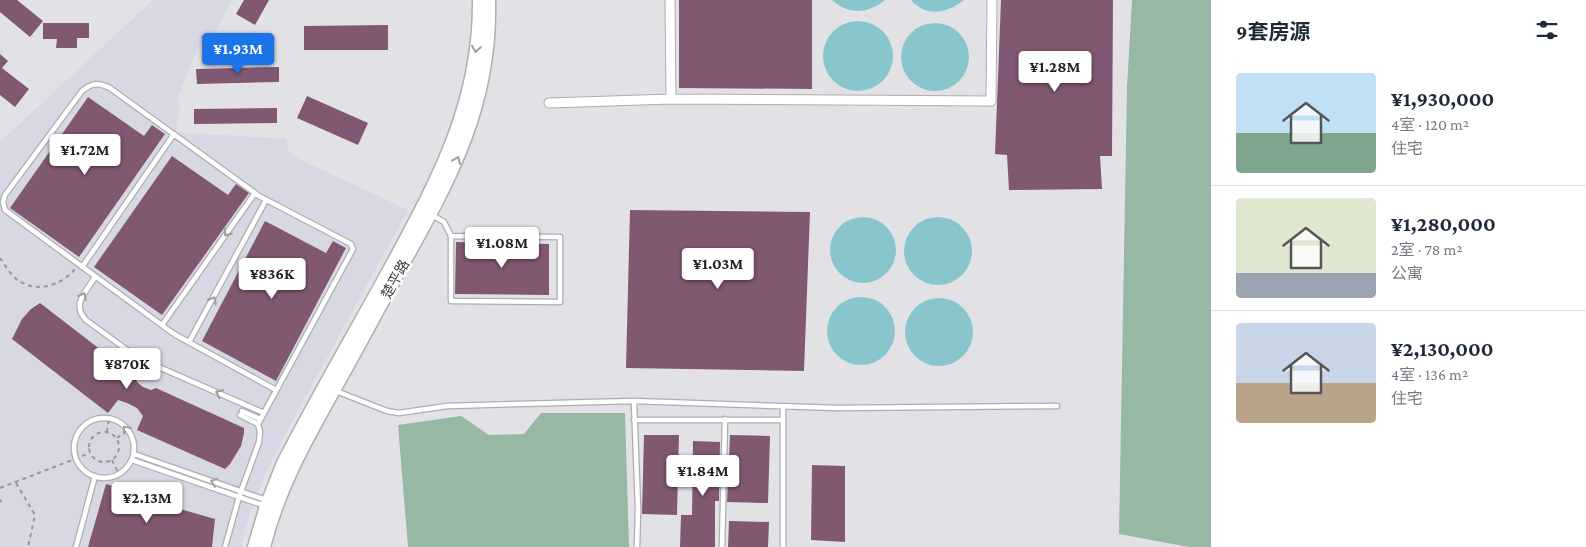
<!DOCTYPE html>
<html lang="zh">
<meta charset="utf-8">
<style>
:root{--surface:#fff;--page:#f6f6f7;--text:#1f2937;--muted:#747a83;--line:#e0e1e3;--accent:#1a73e8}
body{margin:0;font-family:"Crimson Pro","Noto Sans SC",serif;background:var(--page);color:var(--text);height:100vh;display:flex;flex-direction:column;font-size:19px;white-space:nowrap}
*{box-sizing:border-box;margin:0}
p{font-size:16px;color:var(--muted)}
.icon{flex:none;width:28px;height:28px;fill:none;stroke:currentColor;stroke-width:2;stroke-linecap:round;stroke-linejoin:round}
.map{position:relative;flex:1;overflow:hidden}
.sheet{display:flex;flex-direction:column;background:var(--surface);width:375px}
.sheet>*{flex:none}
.price{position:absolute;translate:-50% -42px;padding:0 11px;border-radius:5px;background:#fff;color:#222;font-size:16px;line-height:32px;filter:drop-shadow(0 1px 2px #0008)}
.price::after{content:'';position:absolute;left:50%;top:30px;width:15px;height:11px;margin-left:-8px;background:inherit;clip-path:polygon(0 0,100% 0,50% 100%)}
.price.selected{background:var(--accent);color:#fff}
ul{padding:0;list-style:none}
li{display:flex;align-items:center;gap:15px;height:125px;padding:0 25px}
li+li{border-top:1px solid var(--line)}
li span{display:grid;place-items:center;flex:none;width:140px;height:100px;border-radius:5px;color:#555}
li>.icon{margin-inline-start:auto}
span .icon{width:60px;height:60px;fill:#fffc;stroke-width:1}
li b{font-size:21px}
h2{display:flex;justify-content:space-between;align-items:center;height:60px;padding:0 25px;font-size:21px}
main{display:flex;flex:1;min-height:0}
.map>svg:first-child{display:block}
</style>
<main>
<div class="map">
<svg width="1211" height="547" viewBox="0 0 1211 547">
<rect width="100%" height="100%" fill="#e2e2e6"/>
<!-- built -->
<path fill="#d7d8e4" d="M 153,0 L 232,0 L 212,39 L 205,36 L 191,64 L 177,100 L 180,106 L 176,132 L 286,139 L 288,150 L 295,157 L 408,210 L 283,438 L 263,478 L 246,525 L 241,547 L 0,547 L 0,142 Z"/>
<!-- green -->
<path fill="#97b9a3" d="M 1132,0 L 1211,0 L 1211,547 L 1189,547 L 1119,534 L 1127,87 Z
M 541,413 L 625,413 L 629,547 L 408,547 L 398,425 L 461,416 L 489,435 L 524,434 Z"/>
<!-- water -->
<path fill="#89c6cc" d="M 832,0 L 885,0 C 868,14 849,15 832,0 Z
M 911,0 L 964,0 C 948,13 926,18 911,0 Z
M823 56a35 35 0 1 1 70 0a35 35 0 1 1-70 0Z
M901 57a34 34 0 1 1 68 0a34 34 0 1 1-68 0Z
M904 251a34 34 0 1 1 68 0a34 34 0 1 1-68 0Z
M830 250a33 33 0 1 1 66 0a33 33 0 1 1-66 0Z
M827 331a34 34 0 1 1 68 0a34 34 0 1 1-68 0Z
M905 332a34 34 0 1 1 68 0a34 34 0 1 1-68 0Z"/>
<!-- building -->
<path fill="#805871" d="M 0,0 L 17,0 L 43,21 L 30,37 L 0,12 Z
M 244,0 L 269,0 L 255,25 L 236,14 Z
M 679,0 L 812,0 L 812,89 L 679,88 Z
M 1001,0 L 1113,0 L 1112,156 L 1100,156 L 1102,189 L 1009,190 L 1007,155 L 995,154 Z
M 43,23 L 89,23 L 89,38 L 77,38 L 77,48 L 56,48 L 57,39 L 43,39 Z
M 388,25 L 388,50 L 304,50 L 304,26 Z
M 0,54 L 8,61 L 2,68 L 29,89 L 15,107 L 0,95 Z
M 279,67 L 279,82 L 197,84 L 196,69 Z
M 307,96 L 368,123 L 358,145 L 297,118 Z
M 88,97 L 144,136 L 152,125 L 165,134 L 79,257 L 10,208 Z
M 277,108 L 277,123 L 194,124 L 194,109 Z
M 172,156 L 228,195 L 236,184 L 249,193 L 162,315 L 94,267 Z
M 630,210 L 810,212 L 804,371 L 626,368 Z
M 265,221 L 326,253 L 333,241 L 346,248 L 276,381 L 202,341 Z
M 456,242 L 549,244 L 549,295 L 455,294 Z
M 40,303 L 136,377 L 137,382 L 143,387 L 151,390 L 156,388 L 244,428 L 244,433 L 241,446 L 230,464 L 225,469 L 137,430 L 143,416 L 137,408 L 127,403 L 118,400 L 108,413 L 12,339 L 22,319 L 31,309 Z
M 644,435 L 679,435 L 677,515 L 642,514 Z
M 730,435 L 770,436 L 768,503 L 727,502 Z
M 693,441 L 720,442 L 719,501 L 715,501 L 715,547 L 680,547 L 681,515 L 692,515 Z
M 812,465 L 845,466 L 845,542 L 811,540 Z
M 106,484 L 143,495 L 142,498 L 215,519 L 212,547 L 88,547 Z
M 729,521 L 769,522 L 768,547 L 728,547 Z"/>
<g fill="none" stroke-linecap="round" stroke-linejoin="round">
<defs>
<path id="lane" d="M 432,215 L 444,222 L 451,236
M 451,236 L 560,237 L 560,302 L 451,301 Z
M 82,267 L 174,134
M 95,277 C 86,292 71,305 86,320 L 138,358 L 264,413
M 162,325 L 255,193
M 189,342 L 266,200
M 336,391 L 387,411 L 399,413 L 447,406 L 634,401 L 837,408 L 1057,406
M 634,401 L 638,508 L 637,547
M 242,411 L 260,419
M 240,415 L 258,424
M74 448a30 30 0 1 1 60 0a30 30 0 1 1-60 0Z
M 634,420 L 783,420
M 134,454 L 266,500
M 132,460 L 265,506
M 76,547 L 95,476
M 225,547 L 239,497 L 259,442 L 260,432 L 258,424 L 353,249 L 351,244 L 259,196 L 110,88 C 98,82 92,83 82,91 L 5,195 L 3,202 L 5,210 L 174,334 L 276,390
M 722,547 L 725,419
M 783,547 L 783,406"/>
<path id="street" d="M 670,0 L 671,99
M 549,103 L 671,99 L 991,101 L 992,0"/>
<path id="secondary" d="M 254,547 L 266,506 L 283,463 C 317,397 354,334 389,270 C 437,181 480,104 479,0
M 264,547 C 279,488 304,444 333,392 C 357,350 379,308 402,266 C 451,178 492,104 489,0"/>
</defs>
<!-- lane casing -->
<use href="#lane" stroke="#adaeb2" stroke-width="7"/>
<!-- street casing -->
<use href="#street" stroke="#adaeb2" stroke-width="11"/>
<!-- secondary casing -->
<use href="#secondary" stroke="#adaeb2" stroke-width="15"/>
<!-- path -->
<path stroke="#979799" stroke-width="2" stroke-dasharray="4 4" stroke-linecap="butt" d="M 0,258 C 6,266 11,277 21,282 C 39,293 63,284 75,269
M89 447a15 15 0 1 1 30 0a15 15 0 1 1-30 0Z
M 107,432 L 109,418
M 117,438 L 128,429
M 112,460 L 119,474
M 16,483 L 35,515 L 28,547
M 0,488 L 90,453
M 0,500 L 1,501 L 0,502"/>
<!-- lane -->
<use href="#lane" stroke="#fff" stroke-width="4.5"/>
<!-- street -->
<use href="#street" stroke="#fff" stroke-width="9"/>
<!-- secondary -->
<use href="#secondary" stroke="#fff" stroke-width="12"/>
</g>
<!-- one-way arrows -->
<defs><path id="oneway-chevron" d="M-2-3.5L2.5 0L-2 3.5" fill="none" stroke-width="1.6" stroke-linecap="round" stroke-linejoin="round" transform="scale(1.25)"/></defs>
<g stroke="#9e9e9e">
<use href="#oneway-chevron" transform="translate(476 49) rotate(99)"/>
<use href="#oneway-chevron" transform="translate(457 160) rotate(-67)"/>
<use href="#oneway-chevron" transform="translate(227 233) rotate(125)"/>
<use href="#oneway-chevron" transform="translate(83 296) rotate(-62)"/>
<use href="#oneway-chevron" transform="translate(213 300) rotate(-62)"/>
<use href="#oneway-chevron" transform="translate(219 393) rotate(-156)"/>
<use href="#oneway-chevron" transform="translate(126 429) rotate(-131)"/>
<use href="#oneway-chevron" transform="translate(214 482) rotate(-161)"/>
</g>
<g text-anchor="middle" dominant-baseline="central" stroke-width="5" stroke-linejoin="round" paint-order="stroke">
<!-- street labels -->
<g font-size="14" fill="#3d3d3e" stroke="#fff">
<text transform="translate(395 279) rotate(-61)">楚平路</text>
</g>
</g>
</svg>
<b class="price selected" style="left:238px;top:75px">¥1.93M</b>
<b class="price" style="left:1055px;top:93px">¥1.28M</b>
<b class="price" style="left:85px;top:176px">¥1.72M</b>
<b class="price" style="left:502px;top:269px">¥1.08M</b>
<b class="price" style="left:718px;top:290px">¥1.03M</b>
<b class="price" style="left:272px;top:300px">¥836K</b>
<b class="price" style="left:127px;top:390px">¥870K</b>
<b class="price" style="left:703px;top:497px">¥1.84M</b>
<b class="price" style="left:147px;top:524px">¥2.13M</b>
</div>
<section class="sheet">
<h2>9套房源<svg class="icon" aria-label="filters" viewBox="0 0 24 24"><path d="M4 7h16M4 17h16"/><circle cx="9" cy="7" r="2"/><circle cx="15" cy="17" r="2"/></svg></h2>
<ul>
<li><span style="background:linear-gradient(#bfe0f5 60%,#7fa58c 0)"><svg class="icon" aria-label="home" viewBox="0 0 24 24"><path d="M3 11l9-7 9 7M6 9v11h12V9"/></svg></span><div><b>¥1,930,000</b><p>4室 · 120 m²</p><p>住宅</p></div></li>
<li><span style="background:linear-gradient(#dfe7d0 75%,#9aa5b1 0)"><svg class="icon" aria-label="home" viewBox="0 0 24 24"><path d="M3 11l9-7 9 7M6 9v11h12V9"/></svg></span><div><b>¥1,280,000</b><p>2室 · 78 m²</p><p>公寓</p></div></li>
<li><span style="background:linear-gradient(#c9d6e8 60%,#b9a48a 0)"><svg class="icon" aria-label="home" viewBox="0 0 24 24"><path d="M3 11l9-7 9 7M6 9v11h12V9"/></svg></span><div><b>¥2,130,000</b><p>4室 · 136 m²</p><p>住宅</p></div></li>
</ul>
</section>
</main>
